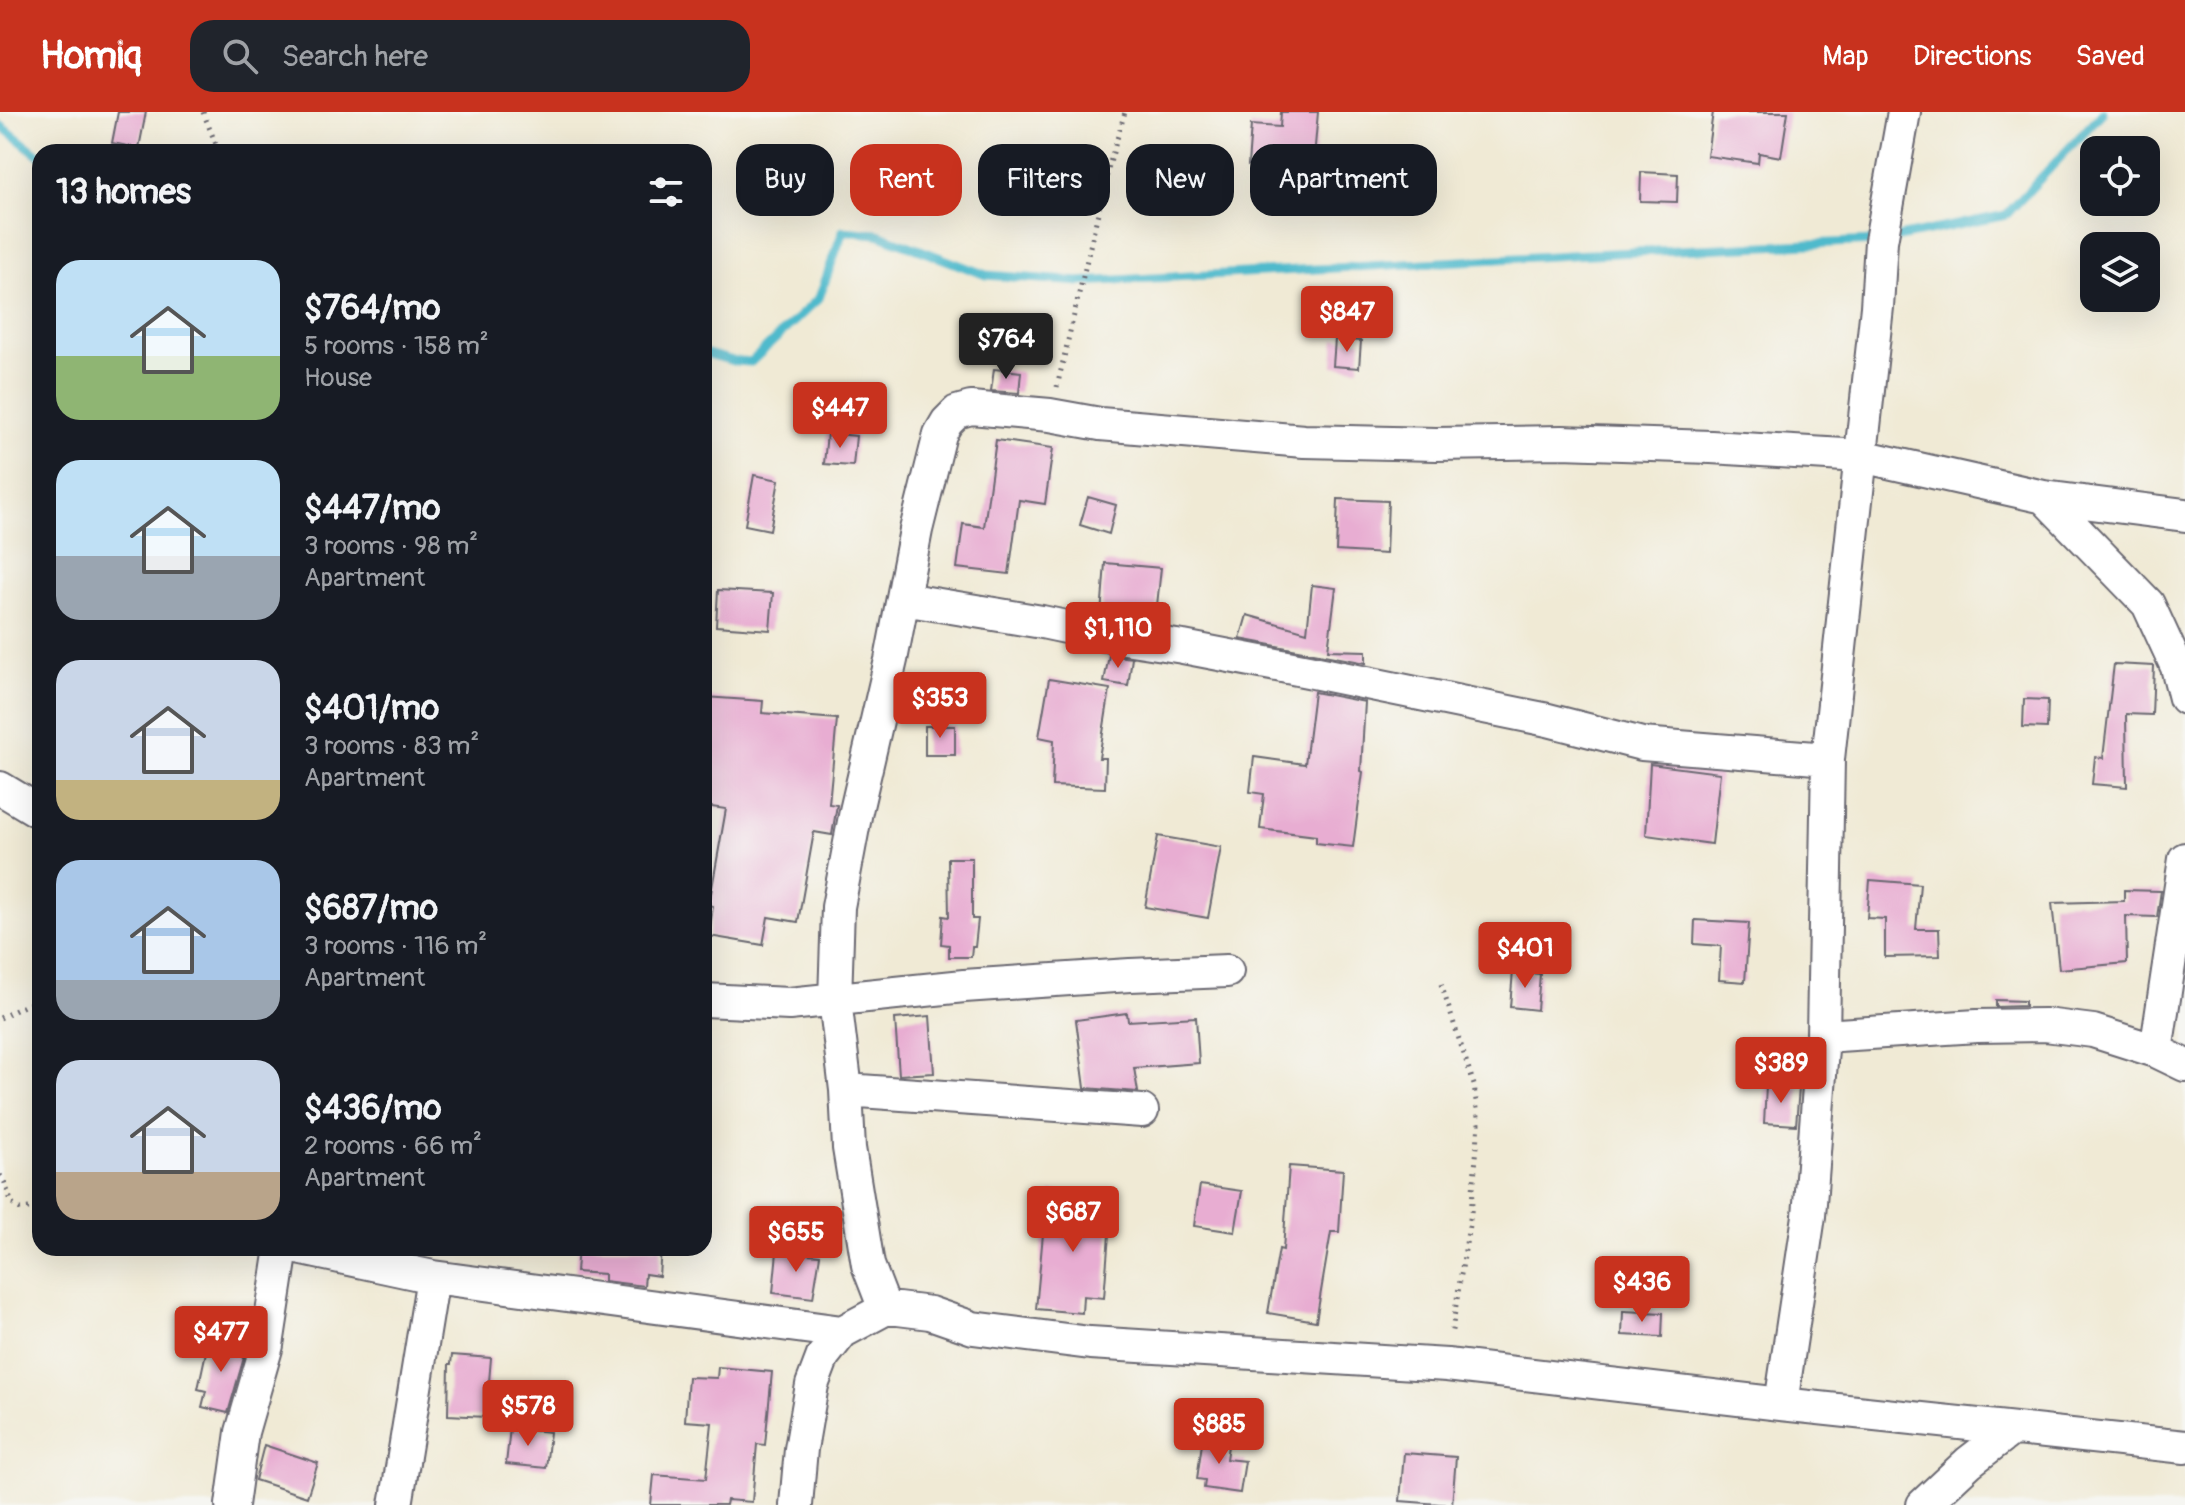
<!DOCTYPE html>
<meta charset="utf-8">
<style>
:root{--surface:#171b24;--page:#20242c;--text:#f1f3f6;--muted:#9ea1a6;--accent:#c8321e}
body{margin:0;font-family:Pangolin,sans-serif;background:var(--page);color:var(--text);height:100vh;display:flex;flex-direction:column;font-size:30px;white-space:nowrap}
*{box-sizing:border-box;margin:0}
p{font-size:26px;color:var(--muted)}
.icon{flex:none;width:44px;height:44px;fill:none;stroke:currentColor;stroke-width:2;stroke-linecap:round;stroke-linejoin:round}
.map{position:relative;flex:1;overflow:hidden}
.sheet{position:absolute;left:32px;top:32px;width:680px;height:1112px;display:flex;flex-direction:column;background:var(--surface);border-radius:24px;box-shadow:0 8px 32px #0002}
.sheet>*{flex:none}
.top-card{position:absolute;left:736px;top:32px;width:760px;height:72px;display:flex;gap:16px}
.buttons{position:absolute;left:2080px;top:24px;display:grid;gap:16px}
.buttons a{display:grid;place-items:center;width:80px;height:80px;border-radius:16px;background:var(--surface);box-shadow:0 8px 32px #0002;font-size:40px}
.price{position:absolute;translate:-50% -68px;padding:0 18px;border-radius:8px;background:var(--accent);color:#fff;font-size:26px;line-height:52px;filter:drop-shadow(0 2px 4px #0008)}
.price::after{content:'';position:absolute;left:50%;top:48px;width:24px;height:18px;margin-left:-12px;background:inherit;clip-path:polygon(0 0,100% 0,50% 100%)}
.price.on{background:#222;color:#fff}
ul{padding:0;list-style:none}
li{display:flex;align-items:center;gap:24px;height:200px;padding:0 24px}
li span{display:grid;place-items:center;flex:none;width:224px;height:160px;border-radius:24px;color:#555}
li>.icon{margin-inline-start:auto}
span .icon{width:96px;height:96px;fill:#fffc;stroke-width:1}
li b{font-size:34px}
h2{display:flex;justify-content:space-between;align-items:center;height:96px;padding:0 24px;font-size:34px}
.tag{padding:0 28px;border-radius:24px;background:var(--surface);box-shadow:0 8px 32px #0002;font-size:28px;line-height:72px}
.tag.on{background:var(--accent);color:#fff}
header{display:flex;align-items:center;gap:48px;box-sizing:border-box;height:112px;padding:0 40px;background:var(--accent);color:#fff}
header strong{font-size:38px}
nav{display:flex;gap:44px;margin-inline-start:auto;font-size:28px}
.search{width:560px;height:72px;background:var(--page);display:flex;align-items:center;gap:20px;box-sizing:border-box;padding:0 28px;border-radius:24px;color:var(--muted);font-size:30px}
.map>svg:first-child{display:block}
</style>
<header>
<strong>Homiq</strong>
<div class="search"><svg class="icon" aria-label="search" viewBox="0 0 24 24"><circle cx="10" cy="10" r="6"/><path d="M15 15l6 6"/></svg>Search here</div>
<nav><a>Map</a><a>Directions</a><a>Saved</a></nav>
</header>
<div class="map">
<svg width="2185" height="1393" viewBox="0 0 2185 1393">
<rect width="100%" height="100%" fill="#f6f6f2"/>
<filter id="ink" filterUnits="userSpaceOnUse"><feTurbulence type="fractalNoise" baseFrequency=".0125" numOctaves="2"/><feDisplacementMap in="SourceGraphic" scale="16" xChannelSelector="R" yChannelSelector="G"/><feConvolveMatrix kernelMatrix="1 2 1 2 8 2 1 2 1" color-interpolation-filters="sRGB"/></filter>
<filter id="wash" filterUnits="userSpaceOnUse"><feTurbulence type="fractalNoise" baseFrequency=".006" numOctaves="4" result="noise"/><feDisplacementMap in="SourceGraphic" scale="32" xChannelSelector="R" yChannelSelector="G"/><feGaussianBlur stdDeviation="1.8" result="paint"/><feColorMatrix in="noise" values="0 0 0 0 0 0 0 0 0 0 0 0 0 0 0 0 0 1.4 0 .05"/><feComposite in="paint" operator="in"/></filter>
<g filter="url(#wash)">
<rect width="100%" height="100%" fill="#f0ead5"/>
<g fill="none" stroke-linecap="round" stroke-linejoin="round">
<!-- stream -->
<path stroke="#50bacc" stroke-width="9" d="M 0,13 L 40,44
M 1889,127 L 2006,103 L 2103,0
M 704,241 L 733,249 L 751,250 L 819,186 L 843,119 L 878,122 L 986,163 L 1081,170 L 1570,143 L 1875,129"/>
</g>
<g id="blocks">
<!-- building -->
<path fill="#e8add2" d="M 118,0 L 146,0 L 139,36 L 112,31 Z
M 1281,0 L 1318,0 L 1313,57 L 1248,53 L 1251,13 L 1280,15 Z
M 1713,0 L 1788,0 L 1781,45 L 1759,41 L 1758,51 L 1707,44 Z
M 1641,60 L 1678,62 L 1677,90 L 1640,89 Z
M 1335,227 L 1361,229 L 1359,256 L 1333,254 Z
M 994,257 L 1021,260 L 1019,281 L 991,279 Z
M 827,321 L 856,324 L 853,354 L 824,352 Z
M 996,328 L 1053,336 L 1045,392 L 1019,388 L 1009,462 L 957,456 L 963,412 L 984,415 Z
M 754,363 L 779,368 L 770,418 L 745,413 Z
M 1088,385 L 1116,393 L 1109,422 L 1080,413 Z
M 1338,387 L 1388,389 L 1386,442 L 1336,439 Z
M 1105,451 L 1161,456 L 1155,512 L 1101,503 Z
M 1312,473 L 1336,476 L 1328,538 L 1366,539 L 1366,551 L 1240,527 L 1247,503 L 1307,520 Z
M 718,478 L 773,481 L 770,518 L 716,514 Z
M 1109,543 L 1132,546 L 1128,574 L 1104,570 Z
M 2114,552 L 2154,554 L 2152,603 L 2126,602 L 2127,675 L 2092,672 L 2095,645 L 2103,646 Z
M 1049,567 L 1110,577 L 1099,646 L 1106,646 L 1105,676 L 1052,674 L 1054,628 L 1039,625 Z
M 1314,580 L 1365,590 L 1361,659 L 1363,660 L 1353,735 L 1316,731 L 1316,724 L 1260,717 L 1264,682 L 1250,680 L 1254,645 L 1305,652 Z
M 704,585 L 763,589 L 762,601 L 837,607 L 829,692 L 837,693 L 832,723 L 814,720 L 798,810 L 768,805 L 763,833 L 709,824 L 713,794 L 709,793 L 726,697 L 704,694 Z
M 2024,587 L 2048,588 L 2047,616 L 2023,615 Z
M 925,614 L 955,614 L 955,643 L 925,643 Z
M 1650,652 L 1720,661 L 1712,732 L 1646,723 Z
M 1158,724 L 1221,735 L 1208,806 L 1145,795 Z
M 948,746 L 972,746 L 972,807 L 978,807 L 975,835 L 972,835 L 971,845 L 949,845 L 949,833 L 941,832 L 943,804 L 949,805 Z
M 1870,768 L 1920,772 L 1916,817 L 1939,817 L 1940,844 L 1885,845 L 1885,807 L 1867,806 Z
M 2124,778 L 2161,779 L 2157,805 L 2126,804 L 2127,851 L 2059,857 L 2052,791 L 2124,789 Z
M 1695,808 L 1749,811 L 1745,870 L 1719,868 L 1721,834 L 1694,832 Z
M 1513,859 L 1540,862 L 1537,898 L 1510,895 Z
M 1996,888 L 2025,889 L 2025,894 L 1996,895 Z
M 1127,901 L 1128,909 L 1196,905 L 1199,951 L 1134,956 L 1138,980 L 1085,976 L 1076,908 Z
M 930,904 L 934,961 L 899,963 L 895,907 Z
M 1766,974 L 1799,976 L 1796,1013 L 1764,1011 Z
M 1289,1054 L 1343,1058 L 1339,1120 L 1331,1120 L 1316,1209 L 1268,1201 L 1279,1137 L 1283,1138 Z
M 1200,1073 L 1242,1079 L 1235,1120 L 1194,1114 Z
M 1051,1080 L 1082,1082 L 1081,1093 L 1111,1097 L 1104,1186 L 1083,1184 L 1082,1201 L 1036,1197 L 1043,1122 L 1049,1123 Z
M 578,1136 L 661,1136 L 659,1164 L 645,1162 L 644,1174 L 604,1169 L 604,1162 L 576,1160 Z
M 777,1140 L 820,1143 L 813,1186 L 773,1181 Z
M 1623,1199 L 1663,1201 L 1662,1225 L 1622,1223 Z
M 209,1226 L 247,1235 L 228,1301 L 202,1295 L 206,1279 L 198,1277 Z
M 452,1243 L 491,1246 L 486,1305 L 448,1303 L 449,1252 L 451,1252 Z
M 718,1255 L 772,1260 L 765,1333 L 757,1332 L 752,1390 L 727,1388 L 726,1393 L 651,1393 L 654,1363 L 706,1367 L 712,1311 L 685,1309 L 688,1265 L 717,1266 Z
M 510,1316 L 550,1320 L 546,1356 L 506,1352 Z
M 1203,1324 L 1229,1327 L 1226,1347 L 1245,1349 L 1240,1381 L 1204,1376 L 1205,1368 L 1197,1367 Z
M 264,1333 L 318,1351 L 307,1385 L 255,1368 Z
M 1404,1341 L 1456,1345 L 1452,1393 L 1400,1389 Z"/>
</g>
</g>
<g filter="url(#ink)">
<use href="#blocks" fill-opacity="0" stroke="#6a6871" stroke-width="2"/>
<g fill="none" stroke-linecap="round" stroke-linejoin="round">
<defs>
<path id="minor" d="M 2044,385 L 2148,492 L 2177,555 L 2185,586
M 903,487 L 1042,510 L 1099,522 L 1183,535 L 1308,559 L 1548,608 L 1642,632 L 1828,647
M 0,676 L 40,700
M 704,888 L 789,892 L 964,874 L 1130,863 L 1227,859
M 1823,924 L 1977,914 L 2045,913 L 2093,919 L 2156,939 L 2185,953
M 2156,939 L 2185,747
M 846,978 L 1142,999
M 298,1136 L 433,1165 L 842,1220
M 885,1197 L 868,1153 L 849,1036 L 846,978 L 835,888 L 838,795 L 856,699 L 891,548 L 916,418 L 940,322 L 947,310 L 957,300 L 971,296 L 1050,303 L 1100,312 L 1304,329 L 1436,332 L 1562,330 L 1711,335 L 1861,344 L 2044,385 L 2185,403
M 1781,1292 L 1809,1104 L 1823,924 L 1828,647 L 1877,195 L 1881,129 L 1904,0
M 232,1393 L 242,1320 L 267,1233 L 282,1136
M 396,1393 L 433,1165
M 796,1393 L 801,1337 L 812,1273 L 823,1244 L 842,1220 L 885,1197 L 898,1197 L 930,1201 L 973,1216 L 1090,1231 L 1447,1253 L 1781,1292 L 2185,1335
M 1923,1393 L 1969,1350 L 2012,1317"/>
</defs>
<!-- minor casing -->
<use href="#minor" stroke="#6a6871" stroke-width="36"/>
<!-- path -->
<path stroke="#6a6871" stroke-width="5" stroke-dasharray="2 6" stroke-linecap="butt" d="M 203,0 L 219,40
M 1057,275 L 1109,54 L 1125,0
M 1441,872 L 1474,973 L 1479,1012 L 1471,1101 L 1451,1224
M 0,906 L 26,893 L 40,888
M 0,1063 L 5,1071 L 12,1092 L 20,1097 L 40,1095"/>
<!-- minor -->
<use href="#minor" stroke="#fff" stroke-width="32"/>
</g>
</g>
</svg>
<div class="buttons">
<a><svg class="icon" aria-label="locate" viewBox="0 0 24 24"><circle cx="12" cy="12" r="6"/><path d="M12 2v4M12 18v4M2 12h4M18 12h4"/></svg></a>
<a><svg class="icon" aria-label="layers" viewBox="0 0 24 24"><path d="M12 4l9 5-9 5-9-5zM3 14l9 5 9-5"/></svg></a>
</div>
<b class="price" style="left:1347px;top:242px">$847</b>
<b class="price on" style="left:1006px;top:269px">$764</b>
<b class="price" style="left:840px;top:338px">$447</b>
<b class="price" style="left:1118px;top:558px">$1,110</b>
<b class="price" style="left:940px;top:628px">$353</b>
<b class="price" style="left:1525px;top:878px">$401</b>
<b class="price" style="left:1781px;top:993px">$389</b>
<b class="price" style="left:1073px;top:1142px">$687</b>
<b class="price" style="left:796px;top:1162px">$655</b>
<b class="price" style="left:1642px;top:1212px">$436</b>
<b class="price" style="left:221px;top:1262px">$477</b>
<b class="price" style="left:528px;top:1336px">$578</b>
<b class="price" style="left:1219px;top:1354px">$885</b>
<div class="top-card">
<a class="tag">Buy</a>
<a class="tag on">Rent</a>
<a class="tag">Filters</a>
<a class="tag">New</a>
<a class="tag">Apartment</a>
</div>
<section class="sheet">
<h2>13 homes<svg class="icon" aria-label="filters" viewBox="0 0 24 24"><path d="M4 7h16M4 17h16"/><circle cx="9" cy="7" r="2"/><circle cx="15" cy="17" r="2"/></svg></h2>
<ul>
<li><span style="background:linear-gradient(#bfe0f5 60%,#8fb573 0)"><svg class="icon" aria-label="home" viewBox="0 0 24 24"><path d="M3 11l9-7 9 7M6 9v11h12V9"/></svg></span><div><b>$764/mo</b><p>5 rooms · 158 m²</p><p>House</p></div></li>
<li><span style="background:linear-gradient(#bfe0f5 60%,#9aa5b1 0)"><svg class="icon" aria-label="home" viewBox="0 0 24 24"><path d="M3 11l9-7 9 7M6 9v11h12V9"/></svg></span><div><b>$447/mo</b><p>3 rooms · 98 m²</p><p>Apartment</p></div></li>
<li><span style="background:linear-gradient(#c9d6e8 75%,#c2b280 0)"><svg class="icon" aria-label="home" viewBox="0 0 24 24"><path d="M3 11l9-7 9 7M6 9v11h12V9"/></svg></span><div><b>$401/mo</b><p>3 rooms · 83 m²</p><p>Apartment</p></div></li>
<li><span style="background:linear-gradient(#a9c7e8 75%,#9aa5b1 0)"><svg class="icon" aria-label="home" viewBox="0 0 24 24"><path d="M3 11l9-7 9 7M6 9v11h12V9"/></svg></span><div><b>$687/mo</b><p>3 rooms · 116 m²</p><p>Apartment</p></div></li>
<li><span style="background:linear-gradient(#c9d6e8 70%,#b9a48a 0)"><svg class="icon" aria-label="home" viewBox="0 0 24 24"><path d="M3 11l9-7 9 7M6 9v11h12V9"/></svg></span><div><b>$436/mo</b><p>2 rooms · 66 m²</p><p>Apartment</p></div></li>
</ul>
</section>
</div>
